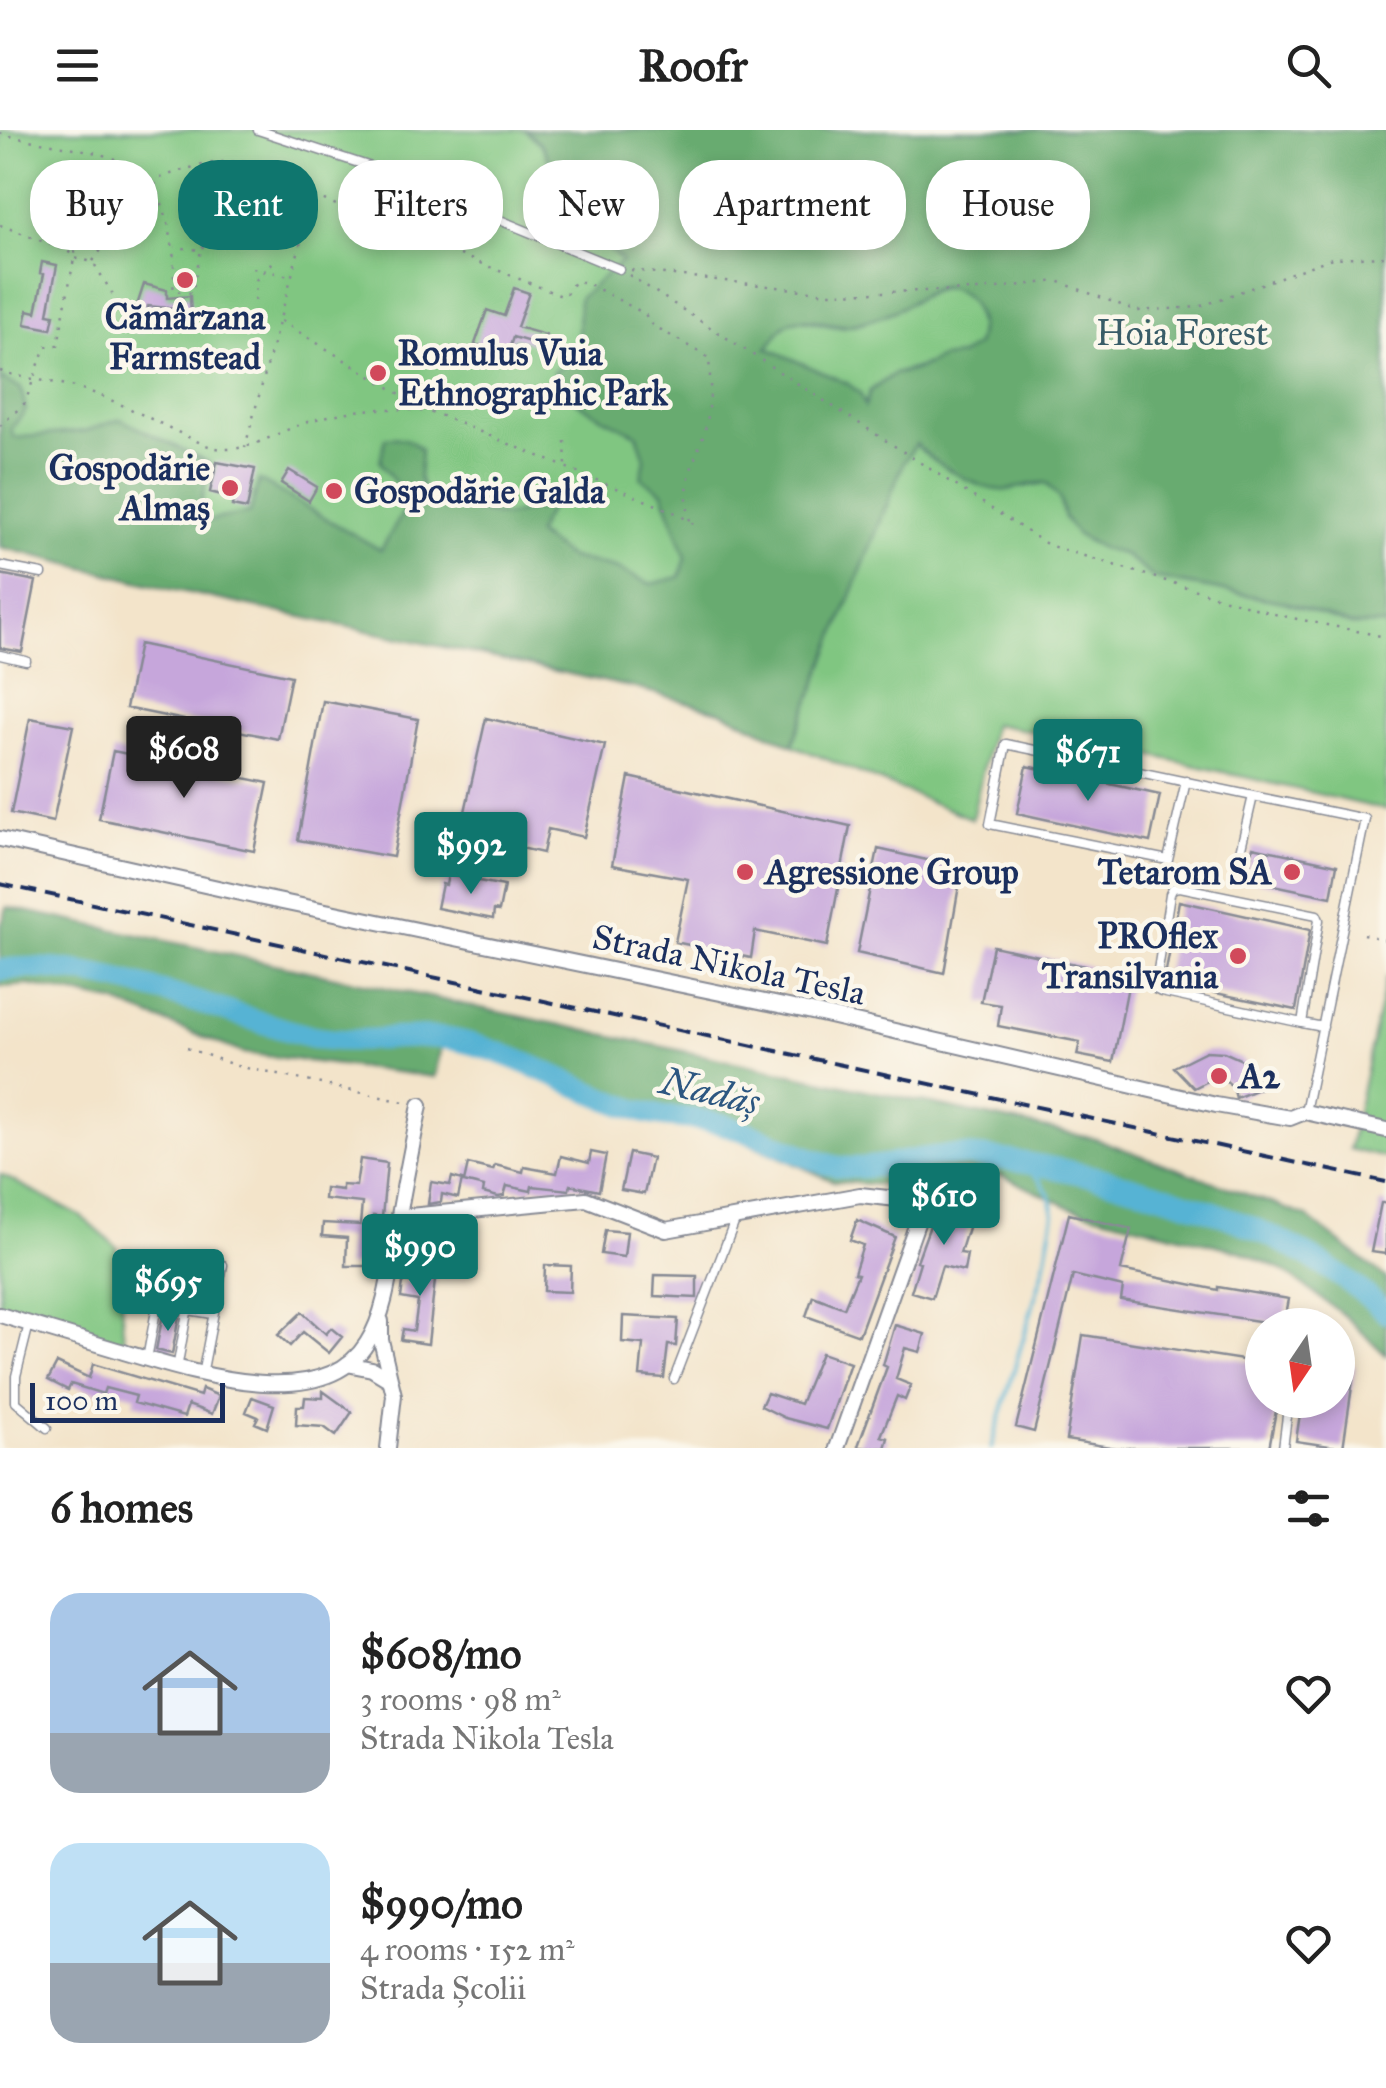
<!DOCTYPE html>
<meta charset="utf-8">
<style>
:root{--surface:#fff;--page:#f6f6f6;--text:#222;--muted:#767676;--accent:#0f766e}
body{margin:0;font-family:"IM FELL Great Primer",serif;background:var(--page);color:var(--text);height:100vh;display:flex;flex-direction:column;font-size:38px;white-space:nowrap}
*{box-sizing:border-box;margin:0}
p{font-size:32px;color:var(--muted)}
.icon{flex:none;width:55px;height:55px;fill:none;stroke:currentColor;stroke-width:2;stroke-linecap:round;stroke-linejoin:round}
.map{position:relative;height:1318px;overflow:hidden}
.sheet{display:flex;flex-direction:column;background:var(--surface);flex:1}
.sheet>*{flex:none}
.banner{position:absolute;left:30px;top:30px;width:1328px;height:90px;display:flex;gap:20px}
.needle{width:65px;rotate:193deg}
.controls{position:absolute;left:1245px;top:1178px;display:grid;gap:20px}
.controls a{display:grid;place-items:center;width:110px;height:110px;border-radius:50%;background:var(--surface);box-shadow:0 5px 15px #0003;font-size:50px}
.scale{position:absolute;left:30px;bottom:25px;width:195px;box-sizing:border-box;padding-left:10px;border:5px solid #1b2f5e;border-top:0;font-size:28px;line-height:35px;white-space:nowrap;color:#1b2f5e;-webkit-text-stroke:8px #fbf7ec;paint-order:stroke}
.price{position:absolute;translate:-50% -85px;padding:0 22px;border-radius:10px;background:var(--accent);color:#fff;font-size:32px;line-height:65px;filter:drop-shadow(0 2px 5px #0008)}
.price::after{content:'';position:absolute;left:50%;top:60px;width:30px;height:22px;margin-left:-15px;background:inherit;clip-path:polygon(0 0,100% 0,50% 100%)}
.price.current{background:#222;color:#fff}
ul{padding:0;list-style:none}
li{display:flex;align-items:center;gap:30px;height:250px;padding:0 50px}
li span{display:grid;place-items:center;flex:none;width:280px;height:200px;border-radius:30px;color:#555}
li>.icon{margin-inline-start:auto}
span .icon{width:120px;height:120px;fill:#fffc;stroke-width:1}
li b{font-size:42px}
h2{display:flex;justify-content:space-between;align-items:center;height:120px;padding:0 50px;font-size:42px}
.chip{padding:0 35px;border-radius:40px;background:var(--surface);box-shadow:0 5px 15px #0003;font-size:35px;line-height:90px}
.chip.current{background:var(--accent);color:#fff}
header{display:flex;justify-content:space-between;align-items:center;height:130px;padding:0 50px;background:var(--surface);font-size:45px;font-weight:700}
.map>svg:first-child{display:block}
</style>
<header><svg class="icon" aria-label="menu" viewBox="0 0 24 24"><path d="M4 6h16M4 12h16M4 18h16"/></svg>Roofr<svg class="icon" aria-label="search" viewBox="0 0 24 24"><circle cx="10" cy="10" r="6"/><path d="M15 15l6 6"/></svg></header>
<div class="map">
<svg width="1386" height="1318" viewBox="0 0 1386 1318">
<rect width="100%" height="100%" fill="#fbf7ec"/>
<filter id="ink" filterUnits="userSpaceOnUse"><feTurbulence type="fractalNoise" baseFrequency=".01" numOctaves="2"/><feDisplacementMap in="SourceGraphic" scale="20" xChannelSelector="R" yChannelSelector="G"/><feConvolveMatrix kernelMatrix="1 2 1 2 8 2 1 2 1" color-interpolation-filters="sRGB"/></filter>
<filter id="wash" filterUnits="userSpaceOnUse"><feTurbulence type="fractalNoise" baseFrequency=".0048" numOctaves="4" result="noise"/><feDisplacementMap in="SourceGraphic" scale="40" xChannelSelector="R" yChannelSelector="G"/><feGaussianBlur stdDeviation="2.25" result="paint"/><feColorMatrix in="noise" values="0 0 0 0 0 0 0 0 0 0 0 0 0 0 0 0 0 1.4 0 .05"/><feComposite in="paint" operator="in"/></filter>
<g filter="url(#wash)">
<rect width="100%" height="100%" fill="#f3e4ca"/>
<!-- green -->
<path fill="#80c681" stroke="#4e7a70" stroke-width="2.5" d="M 0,0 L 525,0 L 542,15 L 555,43 L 576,65 L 594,102 L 622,131 L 777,206 C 789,177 818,197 841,197 C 855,196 888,185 901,178 C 924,166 957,138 973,177 C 978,190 981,201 976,215 L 960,226 L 894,244 L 870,261 L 922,321 L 976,354 L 1006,360 L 1045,353 L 1059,367 L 1064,388 L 1084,410 L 1123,424 L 1154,448 L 1285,472 L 1351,495 L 1386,495 L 1386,680 L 1111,616 L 993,594 L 972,689 L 792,615 L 723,582 L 640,559 L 166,458 L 0,417 Z
M 1386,846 L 1386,1028 L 1349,1019 Z
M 0,1044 L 82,1087 L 117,1117 L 124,1213 L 0,1177 Z"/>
<!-- forest -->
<path fill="#68ab6f" stroke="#426d66" stroke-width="2.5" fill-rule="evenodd" d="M 525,0 L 1386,0 L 1386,495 L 1351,495 L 1285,472 L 1154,448 L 1123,424 L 1103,419 L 1076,404 L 1064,387 L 1059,367 L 1046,353 C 1031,352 1020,358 1006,360 C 982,363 931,331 916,314 L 903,334 L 792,615 L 723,582 L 640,559 L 166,458 L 0,417 L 0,248 L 21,258 L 26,280 L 11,299 L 14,308 L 86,301 L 120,289 L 210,333 L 197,392 L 250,383 L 259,350 L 381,420 L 409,372 L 380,332 L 385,308 C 401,306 410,309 421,320 L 419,347 L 426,367 L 457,378 L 506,386 L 551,375 L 536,404 L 570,428 L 615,438 L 651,454 L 680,447 L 686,428 L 663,362 L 641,348 L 645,329 L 637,304 C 607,289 565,275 554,241 L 573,228 L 578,208 L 579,168 L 622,131 L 599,111 L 576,65 L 555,43 L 542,15 ZM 941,156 C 969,159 986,187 976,215 L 960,226 L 941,228 L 915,240 L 894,244 L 870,261 L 865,276 L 860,263 L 847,253 L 767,218 C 776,209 780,195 793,191 C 814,186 834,199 855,194 C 869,190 887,185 900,178 C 914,171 925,161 941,156 Z
M 7,777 L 1096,1009 L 1306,1086 L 1386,1148 L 1386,1225 L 1345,1186 L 1279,1138 L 1239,1121 L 1071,1078 L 1005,1047 L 966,1040 L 918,1043 L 915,1058 L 833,1051 L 724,1002 L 654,991 L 609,979 L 490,928 L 441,916 L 435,947 L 243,923 L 114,872 L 29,855 L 0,857 L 0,799 Z"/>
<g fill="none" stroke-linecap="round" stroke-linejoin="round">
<!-- stream -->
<path stroke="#56b3d4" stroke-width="4" d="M 991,1318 L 1044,1138 L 1054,1084 L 1050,1066 L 1039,1049 L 1019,1034"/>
<!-- river -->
<path stroke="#56b3d4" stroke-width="22" d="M 0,840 C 88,826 222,884 309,906 C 359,918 410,900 460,911 C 521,925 577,960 636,980 C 665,990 696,986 725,995 C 762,1005 795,1025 831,1035 C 863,1044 911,1028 944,1026 C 993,1024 1075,1041 1123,1054 C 1219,1079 1312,1115 1386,1182"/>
</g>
<g id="blocks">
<!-- building -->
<path fill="#c6a6db" d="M 42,132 L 57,135 L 48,184 L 54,185 L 51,199 L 25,194 L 28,180 L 36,182 L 44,144 L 40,143 Z
M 144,154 L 167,160 L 167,168 L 190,166 L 191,186 L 179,187 L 179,179 L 148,176 L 143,203 L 129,200 Z
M 514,158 L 529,163 L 517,197 L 546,205 L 543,216 L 513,207 L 507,225 L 475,214 L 487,180 L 504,186 Z
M 217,332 L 255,339 L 247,379 L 232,376 L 233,368 L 210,362 Z
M 289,340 L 317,357 L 309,371 L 281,353 Z
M 0,444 L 36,451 L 22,522 L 0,518 Z
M 139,514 L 291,546 L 278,609 L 126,578 Z
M 323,571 L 418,589 L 393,727 L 298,710 Z
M 30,588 L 73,596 L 53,692 L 11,683 Z
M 486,588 L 605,615 L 584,707 L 548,699 L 543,723 L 460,704 Z
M 113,621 L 268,653 L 254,721 L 99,689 Z
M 1027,636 L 1160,665 L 1150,712 L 1017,683 Z
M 629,647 L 850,696 L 827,816 L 755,801 L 751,828 L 675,812 L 688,749 L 612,735 Z
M 1253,717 L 1337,735 L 1331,767 L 1246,749 Z
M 878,719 L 962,738 L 944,843 L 857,823 Z
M 448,745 L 504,756 L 499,781 L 494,780 L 493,789 L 437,778 L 442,754 L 446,755 Z
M 1179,771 L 1310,800 L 1296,880 L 1164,852 Z
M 993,816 L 1130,846 L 1113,932 L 1077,925 L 1080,912 L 998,896 L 1001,875 L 981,872 Z
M 1206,921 L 1224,922 L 1242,930 L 1263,957 L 1236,968 L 1233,957 L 1225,950 L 1214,948 L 1194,958 L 1174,937 Z
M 591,1022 L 606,1025 L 599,1061 L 570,1055 L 569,1060 L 532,1056 L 531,1061 L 507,1056 L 504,1066 L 498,1067 L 483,1063 L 484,1057 L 464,1052 L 468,1034 L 493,1040 L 495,1035 L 523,1042 L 524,1037 L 557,1043 L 561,1026 L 589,1033 Z
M 629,1023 L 652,1028 L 644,1064 L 621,1060 Z
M 360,1029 L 387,1033 L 382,1087 L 373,1086 L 371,1136 L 346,1136 L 347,1108 L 322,1106 L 323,1093 L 360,1095 L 362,1073 L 324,1069 L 325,1058 L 342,1060 L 342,1055 L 356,1056 Z
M 452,1047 L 462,1050 L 458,1068 L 442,1064 L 441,1072 L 428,1074 L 431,1052 L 450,1055 Z
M 960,1064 L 977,1069 L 960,1123 L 967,1124 L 964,1141 L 942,1136 L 932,1168 L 911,1162 L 920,1132 L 917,1131 L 932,1090 L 951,1095 Z
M 1381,1073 L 1386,1073 L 1386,1124 L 1371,1122 Z
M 1069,1084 L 1131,1099 L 1121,1140 L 1218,1160 L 1218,1157 L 1289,1169 L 1284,1195 L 1121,1170 L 1123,1157 L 1073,1145 L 1034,1302 L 1016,1297 Z
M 857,1090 L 895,1107 L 859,1205 L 806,1186 L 813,1166 L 844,1178 L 858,1144 L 854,1143 L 863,1115 L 850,1110 Z
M 605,1100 L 627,1102 L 624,1127 L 601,1124 Z
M 410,1131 L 437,1132 L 428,1214 L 401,1210 L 403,1199 L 414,1201 L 418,1171 L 401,1168 L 403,1152 L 410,1153 Z
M 172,1135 L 187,1137 L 181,1171 L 166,1169 Z
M 545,1135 L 571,1136 L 570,1162 L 544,1161 Z
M 655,1145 L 697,1146 L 697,1168 L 654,1166 Z
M 302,1182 L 326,1204 L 331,1198 L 342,1207 L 329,1223 L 303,1202 L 290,1216 L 278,1205 Z
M 163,1184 L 179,1186 L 172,1224 L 156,1220 Z
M 623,1186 L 678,1189 L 676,1216 L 668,1215 L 664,1248 L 640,1246 L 643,1214 L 622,1212 Z
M 895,1195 L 925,1204 L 920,1222 L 905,1218 L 896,1249 L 911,1255 L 905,1270 L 897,1266 L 881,1306 L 888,1308 L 885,1318 L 865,1318 L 858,1316 L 887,1237 L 883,1235 Z
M 1083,1205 L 1262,1233 L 1262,1270 L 1278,1270 L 1269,1318 L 1116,1318 L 1066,1310 Z
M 821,1223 L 850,1233 L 827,1299 L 785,1288 L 761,1276 L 767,1263 L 800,1274 Z
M 57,1233 L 89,1248 L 93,1234 L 200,1266 L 202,1259 L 219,1266 L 212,1284 L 188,1275 L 184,1287 L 134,1273 L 136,1266 L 105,1258 L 103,1264 L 71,1254 L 68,1260 L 48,1250 Z
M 1338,1233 L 1355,1236 L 1343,1318 L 1296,1311 L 1302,1270 L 1338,1270 Z
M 323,1261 L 352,1282 L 336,1306 L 324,1297 L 296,1295 L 297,1276 L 304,1276 L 305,1267 L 323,1268 Z
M 252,1267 L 274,1275 L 267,1298 L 255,1293 L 258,1287 L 246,1282 Z"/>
</g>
</g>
<g filter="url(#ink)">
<use href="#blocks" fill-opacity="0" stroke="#878a94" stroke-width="2.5"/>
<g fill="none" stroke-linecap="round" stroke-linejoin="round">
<defs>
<path id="lane" d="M 258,0 L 371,37 L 619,139
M 0,436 L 42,444
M 0,525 L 26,531
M 1186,651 L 1168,730 L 990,694 L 1006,614 L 1253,666
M 1236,739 L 1253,666 L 1365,689 L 1305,982
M 1302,893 L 1319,790 L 1317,785 L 1180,757 L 1173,758 L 1170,764 L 1155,859 L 1161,862 L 1302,893 L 1323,897
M 157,1175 L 213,1184
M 29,1194 L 16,1246 L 16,1272 L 47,1298
M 147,1229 L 166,1126 L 223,1135 L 202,1245
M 177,1239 L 196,1131
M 674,1249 L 736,1088
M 1283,1318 L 1289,1270"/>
<path id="street" d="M 0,709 L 258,767 L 803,880 L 1216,975 L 1290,988 L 1305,982 L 1386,1000
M 399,1087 L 586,1069 L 666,1100 L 860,1065 L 925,1072
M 0,1185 C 39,1197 78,1208 117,1220 C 182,1239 321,1288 367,1213 C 387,1181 390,1139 396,1103 C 403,1060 412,1018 420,975
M 381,1191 L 381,1210 L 394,1265 L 388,1318
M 347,1234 L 372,1239 L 390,1250
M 837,1318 L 932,1051"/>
</defs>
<!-- lane casing -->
<use href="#lane" stroke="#878a94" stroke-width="11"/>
<!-- street casing -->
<use href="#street" stroke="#878a94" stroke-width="18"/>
<!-- path -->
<path stroke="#878a94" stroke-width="2.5" stroke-dasharray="2.5 8" stroke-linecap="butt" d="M 0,3 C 40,17 123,15 147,53
M 155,53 C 169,93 177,118 173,161 L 192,163 L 201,120 L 175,117
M 314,66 L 564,167 L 574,152 L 585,152 L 645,184 L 651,194 L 709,228 C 711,255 711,282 703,307 C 691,339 682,355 690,391
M 0,95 L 68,121 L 74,128 L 93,132 L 126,186
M 202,118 L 213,103 L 221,102 L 300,114
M 93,131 L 106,113 L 111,95
M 253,138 L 290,146
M 631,140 L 828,163 L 980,160 L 1057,151 L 1137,181 L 1199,177 L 1332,128 L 1386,126
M 629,145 L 1048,415 L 1278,485 L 1386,507
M 255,171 L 256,150 L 275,130
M 281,191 L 428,281
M 0,241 C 27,250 55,251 82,259 C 118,271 152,290 186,306 C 201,313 213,320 230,319 C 252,318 274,305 294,297 C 338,279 391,274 437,284 L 676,383 L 700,398
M 0,296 L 25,273 L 45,217 L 58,215 L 80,96 L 87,79 C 135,60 190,28 243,32 C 268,33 293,46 316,57 L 245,317
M 565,311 L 566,336
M 1363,804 L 1386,810
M 187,918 L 237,936 L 409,973"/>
<!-- lane -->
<use href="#lane" stroke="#fff" stroke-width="8"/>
<!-- street -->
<use href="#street" stroke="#fff" stroke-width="14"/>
<!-- rail -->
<path stroke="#1b2f5e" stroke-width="4" stroke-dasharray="15 8" stroke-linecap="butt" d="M 0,754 L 1386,1052"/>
</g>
</g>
<!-- markers -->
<g fill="#d1495b" stroke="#fbf7ec" stroke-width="4">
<circle cx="185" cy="150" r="10"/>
<circle cx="378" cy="243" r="10"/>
<circle cx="230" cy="358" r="10"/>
<circle cx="334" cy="361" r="10"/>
<circle cx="745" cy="742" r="10"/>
<circle cx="1292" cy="742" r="10"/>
<circle cx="1238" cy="826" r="10"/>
<circle cx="1219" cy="946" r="10"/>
</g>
<g text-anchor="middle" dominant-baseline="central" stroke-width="9" stroke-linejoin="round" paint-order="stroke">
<!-- poi labels -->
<g font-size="35" font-weight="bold" fill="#1b2f5e" stroke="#fbf7ec" text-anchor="start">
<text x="185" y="187" text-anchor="middle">Cămârzana<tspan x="185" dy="40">Farmstead</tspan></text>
<text x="398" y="223">Romulus Vuia<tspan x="398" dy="40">Ethnographic Park</tspan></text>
<text x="210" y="338" text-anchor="end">Gospodărie<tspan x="210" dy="40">Almaș</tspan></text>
<text x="354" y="361">Gospodărie Galda</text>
<text x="765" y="742">Agressione Group</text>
<text x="1272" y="742" text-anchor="end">Tetarom SA</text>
<text x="1218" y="806" text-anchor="end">PROflex<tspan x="1218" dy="40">Transilvania</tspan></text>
<text x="1239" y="946">A2</text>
</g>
<!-- park labels -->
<g font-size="35" fill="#395c68" stroke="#fbf7ec">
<text x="1182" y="203">Hoia Forest</text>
</g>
<!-- street labels -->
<g font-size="35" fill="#1b2f5e" stroke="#fbf7ec">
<text transform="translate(729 835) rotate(12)">Strada Nikola Tesla</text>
</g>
<!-- water labels -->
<g font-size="38" font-style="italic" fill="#2d5781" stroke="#fbf7ec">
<text transform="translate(710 961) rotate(13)">Nadăș</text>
</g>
</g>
</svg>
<div class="controls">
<a><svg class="needle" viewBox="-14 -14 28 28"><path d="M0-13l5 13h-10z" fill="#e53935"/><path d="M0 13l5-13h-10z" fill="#767676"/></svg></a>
</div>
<div class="scale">100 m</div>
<b class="price current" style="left:184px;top:671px">$608</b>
<b class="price" style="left:1088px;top:674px">$671</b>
<b class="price" style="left:471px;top:767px">$992</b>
<b class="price" style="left:944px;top:1118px">$610</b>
<b class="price" style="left:420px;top:1169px">$990</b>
<b class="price" style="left:168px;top:1204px">$695</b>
<div class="banner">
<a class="chip">Buy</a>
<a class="chip current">Rent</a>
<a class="chip">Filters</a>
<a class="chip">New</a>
<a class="chip">Apartment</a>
<a class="chip">House</a>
</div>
</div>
<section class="sheet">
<h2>6 homes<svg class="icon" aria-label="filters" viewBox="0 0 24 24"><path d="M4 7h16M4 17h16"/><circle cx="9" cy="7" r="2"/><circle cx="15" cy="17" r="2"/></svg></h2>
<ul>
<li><span style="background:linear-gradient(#a9c7e8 70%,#9aa5b1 0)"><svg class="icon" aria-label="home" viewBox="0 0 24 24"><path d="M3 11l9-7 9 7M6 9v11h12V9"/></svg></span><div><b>$608/mo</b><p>3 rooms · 98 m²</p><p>Strada Nikola Tesla</p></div><svg class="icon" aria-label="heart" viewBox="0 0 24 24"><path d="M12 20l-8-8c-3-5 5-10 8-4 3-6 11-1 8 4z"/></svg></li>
<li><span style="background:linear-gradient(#bfe0f5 60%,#9aa5b1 0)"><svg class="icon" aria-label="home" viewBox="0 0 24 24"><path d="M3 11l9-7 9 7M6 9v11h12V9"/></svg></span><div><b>$990/mo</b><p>4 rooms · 152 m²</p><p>Strada Școlii</p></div><svg class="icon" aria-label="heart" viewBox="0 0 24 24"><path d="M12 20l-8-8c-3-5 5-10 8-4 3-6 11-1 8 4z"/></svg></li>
</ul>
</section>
